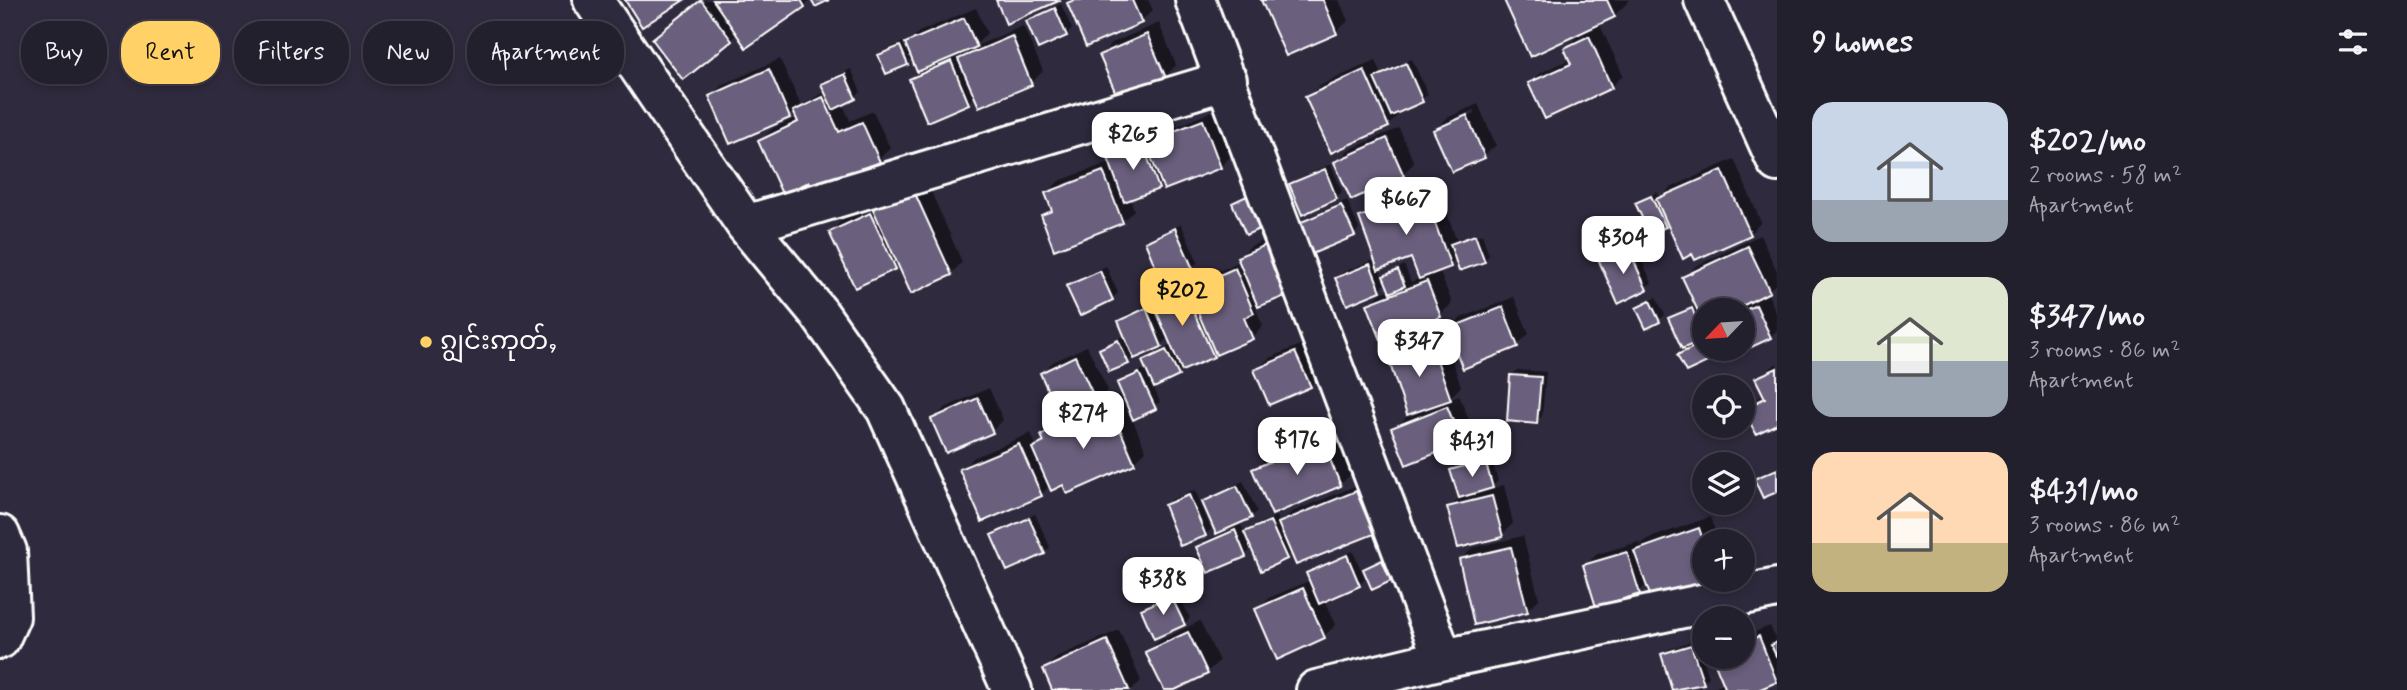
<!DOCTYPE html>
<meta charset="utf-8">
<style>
:root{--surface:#23202e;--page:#2b2836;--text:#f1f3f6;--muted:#a3a3aa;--line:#403e4a;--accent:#ffd166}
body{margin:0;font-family:Mynerve,"Noto Sans Myanmar",sans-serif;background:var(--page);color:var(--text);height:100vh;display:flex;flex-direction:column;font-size:26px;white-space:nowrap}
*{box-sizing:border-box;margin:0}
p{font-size:23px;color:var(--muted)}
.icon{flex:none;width:38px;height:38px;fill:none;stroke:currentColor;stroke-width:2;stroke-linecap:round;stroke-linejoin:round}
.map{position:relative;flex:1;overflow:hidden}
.sheet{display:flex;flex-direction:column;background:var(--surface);width:630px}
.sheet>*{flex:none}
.banner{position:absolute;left:21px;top:21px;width:665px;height:63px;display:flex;gap:14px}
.needle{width:46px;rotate:245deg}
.tools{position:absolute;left:1692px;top:298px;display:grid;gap:14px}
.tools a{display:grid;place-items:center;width:63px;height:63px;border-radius:50%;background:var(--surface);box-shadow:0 4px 10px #0003,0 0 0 2px var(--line);font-size:35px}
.price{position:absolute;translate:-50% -60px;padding:0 16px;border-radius:14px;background:#fff;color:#222;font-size:23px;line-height:46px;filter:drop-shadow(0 2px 4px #0008)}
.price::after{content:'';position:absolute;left:50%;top:42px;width:21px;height:16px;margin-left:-10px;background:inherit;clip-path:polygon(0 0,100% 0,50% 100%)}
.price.current{background:var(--accent);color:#111}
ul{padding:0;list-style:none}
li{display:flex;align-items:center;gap:21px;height:175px;padding:0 35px}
li span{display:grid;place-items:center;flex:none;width:196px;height:140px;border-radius:21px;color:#555}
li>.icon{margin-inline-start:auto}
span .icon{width:84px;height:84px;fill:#fffc;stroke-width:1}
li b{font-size:30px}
h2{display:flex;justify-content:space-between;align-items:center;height:84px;padding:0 35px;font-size:30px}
.pill{padding:0 24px;border-radius:28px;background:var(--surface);box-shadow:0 4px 10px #0003,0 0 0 2px var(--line);font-size:24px;line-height:63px}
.pill.current{background:var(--accent);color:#111}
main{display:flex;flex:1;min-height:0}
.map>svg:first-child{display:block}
</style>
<main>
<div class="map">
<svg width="1777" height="690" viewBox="0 0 1777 690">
<rect width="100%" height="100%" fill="#2f2a3d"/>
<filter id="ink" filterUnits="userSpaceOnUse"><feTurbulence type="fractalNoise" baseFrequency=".0143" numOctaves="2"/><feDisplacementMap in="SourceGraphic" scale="14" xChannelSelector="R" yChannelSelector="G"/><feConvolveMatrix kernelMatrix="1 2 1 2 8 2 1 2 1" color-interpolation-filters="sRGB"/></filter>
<g filter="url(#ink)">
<!-- shadow -->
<path fill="#0007" fill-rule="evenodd" d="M 700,0 L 810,0 L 804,6 L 738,33 L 731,40 L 654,39 Z
M 1073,0 L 1148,0 L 1153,10 L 1141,21 L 1069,4 Z
M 1263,0 L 1339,0 L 1348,21 L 1336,32 L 1287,54 Z
M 1506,0 L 1630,0 L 1614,16 L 1599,23 L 1623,75 L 1611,87 L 1530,83 L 1542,72 L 1571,59 L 1566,48 L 1583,30 Z
M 1061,4 L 1072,29 L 1066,35 L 1028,21 Z
M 976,8 L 987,33 L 974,47 L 1023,26 L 1043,71 L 1031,83 L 975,95 L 968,103 L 911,79 L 919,72 L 913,57 L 907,63 L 880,56 L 886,50 L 906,41 L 907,44 L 919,32 ZM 974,46 L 965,55 L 963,51 Z
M 1159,23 L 1176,65 L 1165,77 L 1101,55 L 1112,43 Z
M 780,59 L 801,106 L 826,91 L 823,84 L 829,79 L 851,69 L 861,92 L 843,104 L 850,121 L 873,111 L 890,148 L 878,160 L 810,180 L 760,141 L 772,129 L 798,117 L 795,111 L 789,117 L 711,96 L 722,85 Z
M 1412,59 L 1428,95 L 1398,111 L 1399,114 L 1388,126 L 1308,97 L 1319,86 L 1376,60 L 1381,73 Z
M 1478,104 L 1496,145 L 1484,156 L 1435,130 L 1447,118 ZM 1474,110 L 1475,113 L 1447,126 L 1447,122 Z
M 1215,110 L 1232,155 L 1220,167 L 1163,183 L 1130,198 L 1134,210 L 1122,222 L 1055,247 L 1043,216 L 1052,206 L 1047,193 L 1059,181 L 1111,162 L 1109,156 L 1120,144 L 1153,132 L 1155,136 Z
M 1399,128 L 1414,163 L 1403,174 L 1336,163 L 1347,151 Z
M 1734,159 L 1761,222 L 1750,234 L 1668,222 L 1665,226 L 1637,204 L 1657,192 L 1660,198 L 1670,188 Z
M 1331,164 L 1342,192 L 1336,197 L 1291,185 L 1297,179 Z
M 925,178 L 962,262 L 951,274 L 899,264 L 895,268 L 831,232 L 842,220 Z
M 1436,182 L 1456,239 L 1481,231 L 1457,239 L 1457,243 L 1482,234 L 1489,255 L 1484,261 L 1457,259 L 1439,270 L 1452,303 L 1440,315 L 1369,305 L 1381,293 L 1391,289 L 1387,282 L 1380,289 L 1337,278 L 1343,272 L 1376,259 L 1361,217 L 1372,206 ZM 1412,256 L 1420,278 L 1411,282 L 1404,265 L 1383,278 L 1379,267 Z
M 1347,200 L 1359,229 L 1354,235 L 1301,223 L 1307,218 Z
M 1181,224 L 1198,262 L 1192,267 L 1147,242 Z
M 1284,232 L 1261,304 L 1256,309 L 1263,326 L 1252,338 L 1216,352 L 1153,386 L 1160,402 L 1132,418 L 1146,451 L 1134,462 L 1050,485 L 1041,495 L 961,470 L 973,458 L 1031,433 L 1036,446 L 1044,438 L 1043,435 L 1063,420 L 1042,373 L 1053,362 L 1087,346 L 1108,390 L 1091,407 L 1123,393 L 1119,383 L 1124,378 L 1147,368 L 1144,362 L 1150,356 L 1172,345 L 1169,337 L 1161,345 L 1135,355 L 1128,362 L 1101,349 L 1126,334 L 1120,321 L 1126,315 L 1154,303 L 1153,300 L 1164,288 L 1194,275 L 1197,282 L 1240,261 L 1239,257 L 1251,246 ZM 1280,237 L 1251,253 L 1251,250 Z
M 1760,235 L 1777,271 L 1777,283 L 1767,292 L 1777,315 L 1777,330 L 1770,337 L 1724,358 L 1721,351 L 1717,356 L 1679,355 L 1684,350 L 1670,318 L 1697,304 L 1685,277 L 1696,266 ZM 1704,310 L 1743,310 L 1743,348 L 1704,348 L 1704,340 L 1700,342 L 1704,337 Z
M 1634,243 L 1652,283 L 1619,301 L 1601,261 Z
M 1106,266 L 1118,293 L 1112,299 L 1068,287 Z
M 1514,297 L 1529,334 L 1517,345 L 1450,329 L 1461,318 Z
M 1656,297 L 1665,315 L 1659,320 L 1638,309 Z
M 1442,333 L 1461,386 L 1448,400 L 1459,395 L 1473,430 L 1461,441 L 1407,463 L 1393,429 L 1409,415 L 1390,359 L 1401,347 Z
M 1307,342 L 1322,374 L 1310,386 L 1256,371 L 1268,359 Z
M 1777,363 L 1777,422 L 1745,409 L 1765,393 L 1757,379 Z
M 1517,370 L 1546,372 L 1542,416 L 1536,422 L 1512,375 Z
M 989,388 L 1003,420 L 992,431 L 933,419 L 945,408 Z
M 1334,430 L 1352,473 L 1340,485 L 1254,469 L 1266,458 Z
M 1490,455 L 1498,481 L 1490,489 L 1504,485 L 1513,523 L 1502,535 L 1449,508 L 1460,497 L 1452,471 L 1458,465 Z
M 1777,467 L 1777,490 L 1756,480 L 1762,474 Z
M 1243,481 L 1257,511 L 1251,517 L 1204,502 Z
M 1368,481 L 1384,521 L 1373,532 L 1292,551 L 1286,558 L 1253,548 L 1245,555 L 1208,571 L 1199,547 L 1204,541 L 1241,525 L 1245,534 L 1252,527 L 1276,516 L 1279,524 L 1292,512 Z
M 1195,490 L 1211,529 L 1205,535 L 1166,505 L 1171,500 Z
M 1035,514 L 1050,547 L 1044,553 L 993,535 Z
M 1710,517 L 1719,541 L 1704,541 L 1704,579 L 1720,579 L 1718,581 L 1648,583 L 1639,592 L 1585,566 L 1597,554 L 1639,542 L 1640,546 L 1647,539 Z
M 1523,536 L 1539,599 L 1527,610 L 1461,560 L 1472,548 Z
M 1353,551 L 1365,579 L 1359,585 L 1325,599 L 1336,625 L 1324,636 L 1278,657 L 1258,610 L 1269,598 L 1311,580 L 1308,574 L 1314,568 Z
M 1388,556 L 1396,574 L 1390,580 L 1365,569 Z
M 1177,591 L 1190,618 L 1184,624 L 1143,609 Z
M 1200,621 L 1219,661 L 1207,672 L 1166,690 L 1147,653 L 1159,641 Z
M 1770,626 L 1777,641 L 1777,680 L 1753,690 L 1707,690 L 1725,683 L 1743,656 L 1743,637 Z
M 1119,630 L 1141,681 L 1132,690 L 1054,690 L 1045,669 L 1057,657 Z
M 1697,640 L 1709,677 L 1703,682 L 1674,690 L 1663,655 L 1669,649 Z"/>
<!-- building -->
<path fill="#6a5e7b" stroke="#fff" stroke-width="2" d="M 625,0 L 684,0 L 642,27 Z
M 701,0 L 732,41 L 683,80 L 652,39 Z
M 713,0 L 801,0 L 805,7 L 746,48 Z
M 811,0 L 829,0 L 815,7 Z
M 996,0 L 1061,0 L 1006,24 Z
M 1074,0 L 1132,0 L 1142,23 L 1086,47 L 1067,3 Z
M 1261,0 L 1323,0 L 1337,34 L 1286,56 Z
M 1504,0 L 1607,0 L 1615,17 L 1530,57 Z
M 1055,8 L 1067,36 L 1038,49 L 1026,21 Z
M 964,18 L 977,47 L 917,72 L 905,43 Z
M 1147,34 L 1166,78 L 1118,98 L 1099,55 Z
M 1012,36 L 1032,85 L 979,107 L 958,59 Z
M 1589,36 L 1612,88 L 1545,119 L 1528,83 L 1571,64 L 1564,48 Z
M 900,46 L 908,65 L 886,74 L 878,55 Z
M 951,61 L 969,104 L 927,122 L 909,79 Z
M 1406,63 L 1423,102 L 1391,116 L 1374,78 Z
M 769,69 L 790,118 L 730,144 L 709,96 Z
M 1364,70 L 1389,127 L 1331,153 L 1305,97 Z
M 845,74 L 856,99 L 833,110 L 821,84 Z
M 823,97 L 839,132 L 862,122 L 880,162 L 813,191 L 809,182 L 782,194 L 758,141 L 798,122 L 793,111 Z
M 1467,115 L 1485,158 L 1452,172 L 1433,130 Z
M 1203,120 L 1221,168 L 1164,190 L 1145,142 Z
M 1387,138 L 1404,176 L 1351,200 L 1334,162 Z
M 1142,142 L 1159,189 L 1124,202 L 1107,155 Z
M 1325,169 L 1337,199 L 1302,215 L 1289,184 Z
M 1722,170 L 1751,235 L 1695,260 L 1692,254 L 1683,259 L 1656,199 Z
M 1103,171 L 1123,223 L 1054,250 L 1041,215 L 1052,211 L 1045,193 Z
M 913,189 L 952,275 L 911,294 L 872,207 Z
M 1253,193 L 1268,225 L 1246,235 L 1232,203 Z
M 1424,193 L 1451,267 L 1419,279 L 1411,258 L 1378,270 L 1359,217 Z
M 1651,196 L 1666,227 L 1650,234 L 1635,203 Z
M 1341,205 L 1355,236 L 1312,254 L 1299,223 Z
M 870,213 L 896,269 L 855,288 L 829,232 Z
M 1175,228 L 1193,269 L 1162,283 L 1145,242 Z
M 1475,235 L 1485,262 L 1459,271 L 1450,244 Z
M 1273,242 L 1293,293 L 1258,307 L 1237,257 Z
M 1748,246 L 1770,292 L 1734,310 L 1704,310 L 1704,324 L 1682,277 Z
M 1628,248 L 1647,290 L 1618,304 L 1599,261 Z
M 1370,264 L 1381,291 L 1347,305 L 1335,278 Z
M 1235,268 L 1254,313 L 1244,318 L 1253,339 L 1216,355 L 1188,289 Z
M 1398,270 L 1405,286 L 1390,293 L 1383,276 Z
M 1100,271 L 1113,300 L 1080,316 L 1066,286 Z
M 1427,281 L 1441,317 L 1381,340 L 1367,304 Z
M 1182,286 L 1214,357 L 1182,371 L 1151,299 Z
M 1650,301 L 1660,322 L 1646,329 L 1636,308 Z
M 1756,305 L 1771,338 L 1723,360 L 1718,348 L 1743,348 L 1743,311 Z
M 1503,307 L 1518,347 L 1463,369 L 1447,329 Z
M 1146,308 L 1162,347 L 1134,359 L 1118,321 Z
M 1692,308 L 1704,339 L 1682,349 L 1668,318 Z
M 1118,340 L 1129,364 L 1109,372 L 1099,349 Z
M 1704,342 L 1704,348 L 1714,348 L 1718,357 L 1686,372 L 1677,355 Z
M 1431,343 L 1451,400 L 1407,415 L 1388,358 Z
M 1166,350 L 1179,376 L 1154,388 L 1142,361 Z
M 1295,352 L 1311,387 L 1269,405 L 1254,370 Z
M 1075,356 L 1097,403 L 1061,420 L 1040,373 Z
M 1777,368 L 1777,424 L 1756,434 L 1743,409 L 1765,398 L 1755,378 Z
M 1139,373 L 1156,409 L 1133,420 L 1117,383 Z
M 1510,375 L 1541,377 L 1537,424 L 1507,421 Z
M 978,398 L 993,433 L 946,453 L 931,419 Z
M 1109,404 L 1135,464 L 1067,494 L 1063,485 L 1051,491 L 1032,448 L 1044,442 L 1041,435 Z
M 1447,406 L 1462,443 L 1406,465 L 1391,428 Z
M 1322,440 L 1341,486 L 1272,515 L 1252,469 Z
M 1019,444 L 1042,496 L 982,522 L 959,469 Z
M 1485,460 L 1493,488 L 1459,498 L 1450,470 Z
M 1777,469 L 1777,492 L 1763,498 L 1754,479 Z
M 1237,486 L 1252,518 L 1216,534 L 1202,502 Z
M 1356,491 L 1374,534 L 1296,565 L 1278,523 Z
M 1189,495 L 1206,536 L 1180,546 L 1164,505 Z
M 1492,496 L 1503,537 L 1458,548 L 1447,507 Z
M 1029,518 L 1045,554 L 1007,571 L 991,535 Z
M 1270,521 L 1287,559 L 1261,571 L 1244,532 Z
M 1699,528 L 1704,543 L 1704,579 L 1718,579 L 1719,583 L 1654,606 L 1634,551 Z
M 1235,530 L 1246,557 L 1208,573 L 1196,547 Z
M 1511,547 L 1528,612 L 1474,625 L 1459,559 Z
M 1627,552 L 1640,594 L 1596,607 L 1583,565 Z
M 1347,555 L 1360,586 L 1319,604 L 1306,573 Z
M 1382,560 L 1391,581 L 1372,590 L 1363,569 Z
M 1303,588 L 1325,638 L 1277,660 L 1255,609 Z
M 1171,596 L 1185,625 L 1154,639 L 1141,609 Z
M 1188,632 L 1208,674 L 1175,690 L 1164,690 L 1145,652 Z
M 1759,636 L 1777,682 L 1758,690 L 1726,690 L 1712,656 L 1743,656 L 1743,643 Z
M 1107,640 L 1129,690 L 1052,690 L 1043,669 Z
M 1777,642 L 1777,658 L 1771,645 Z
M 1691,645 L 1704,684 L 1672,690 L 1661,654 Z"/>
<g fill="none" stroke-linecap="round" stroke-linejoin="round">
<defs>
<path id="minor" d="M 593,0 L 746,225 L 818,312 L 886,409 L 1012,690
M 1195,0 L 1443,659
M 1704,0 L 1777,162
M 746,225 L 1227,80
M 0,535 L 7,551 L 10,617 L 0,639
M 1316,690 L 1443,659 L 1777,588"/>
</defs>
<!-- minor casing -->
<use href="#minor" stroke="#fff" stroke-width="44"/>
<!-- minor -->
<use href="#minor" stroke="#2f2a3d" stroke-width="38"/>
</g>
</g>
<!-- markers -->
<circle fill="#ffd166" stroke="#2f2a3d" stroke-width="2.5" cx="426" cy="342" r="7"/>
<g text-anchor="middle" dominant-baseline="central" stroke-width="5" stroke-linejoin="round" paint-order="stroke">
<!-- poi labels -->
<g font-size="26" fill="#fff" stroke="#2f2a3d" text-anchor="start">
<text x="440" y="342">ၵျွင်းဢုတ်ႇ</text>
</g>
</g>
</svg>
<div class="tools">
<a><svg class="needle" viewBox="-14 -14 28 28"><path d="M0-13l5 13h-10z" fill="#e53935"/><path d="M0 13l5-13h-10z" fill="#a3a3aa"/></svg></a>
<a><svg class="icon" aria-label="locate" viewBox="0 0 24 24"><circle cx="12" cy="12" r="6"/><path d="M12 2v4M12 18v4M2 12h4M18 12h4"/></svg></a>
<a><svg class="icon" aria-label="layers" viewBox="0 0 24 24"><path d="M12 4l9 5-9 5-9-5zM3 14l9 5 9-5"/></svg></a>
<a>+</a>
<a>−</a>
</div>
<b class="price" style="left:1133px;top:172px">$265</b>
<b class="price" style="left:1406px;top:237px">$667</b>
<b class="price" style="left:1623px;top:276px">$304</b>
<b class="price current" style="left:1182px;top:328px">$202</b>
<b class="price" style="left:1419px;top:379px">$347</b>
<b class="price" style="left:1083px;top:451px">$274</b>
<b class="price" style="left:1297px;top:477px">$176</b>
<b class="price" style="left:1472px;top:479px">$431</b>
<b class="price" style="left:1163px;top:617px">$388</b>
<div class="banner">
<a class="pill">Buy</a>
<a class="pill current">Rent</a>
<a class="pill">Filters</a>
<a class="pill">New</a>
<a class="pill">Apartment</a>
</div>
</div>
<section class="sheet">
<h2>9 homes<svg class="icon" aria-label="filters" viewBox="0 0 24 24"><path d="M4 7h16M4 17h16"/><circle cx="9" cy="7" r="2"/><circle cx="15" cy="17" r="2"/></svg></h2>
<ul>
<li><span style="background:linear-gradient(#c9d6e8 70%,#9aa5b1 0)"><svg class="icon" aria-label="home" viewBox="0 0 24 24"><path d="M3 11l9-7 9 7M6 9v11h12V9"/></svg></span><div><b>$202/mo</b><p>2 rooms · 58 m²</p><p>Apartment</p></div></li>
<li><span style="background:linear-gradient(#dfe7d0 60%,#9aa5b1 0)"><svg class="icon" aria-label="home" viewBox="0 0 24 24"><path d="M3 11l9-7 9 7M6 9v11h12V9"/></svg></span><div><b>$347/mo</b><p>3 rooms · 86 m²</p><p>Apartment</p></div></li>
<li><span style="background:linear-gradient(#ffd9b3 65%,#c2b280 0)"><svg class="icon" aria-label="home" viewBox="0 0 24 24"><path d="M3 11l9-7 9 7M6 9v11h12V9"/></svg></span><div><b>$431/mo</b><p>3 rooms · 86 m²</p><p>Apartment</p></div></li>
</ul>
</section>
</main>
